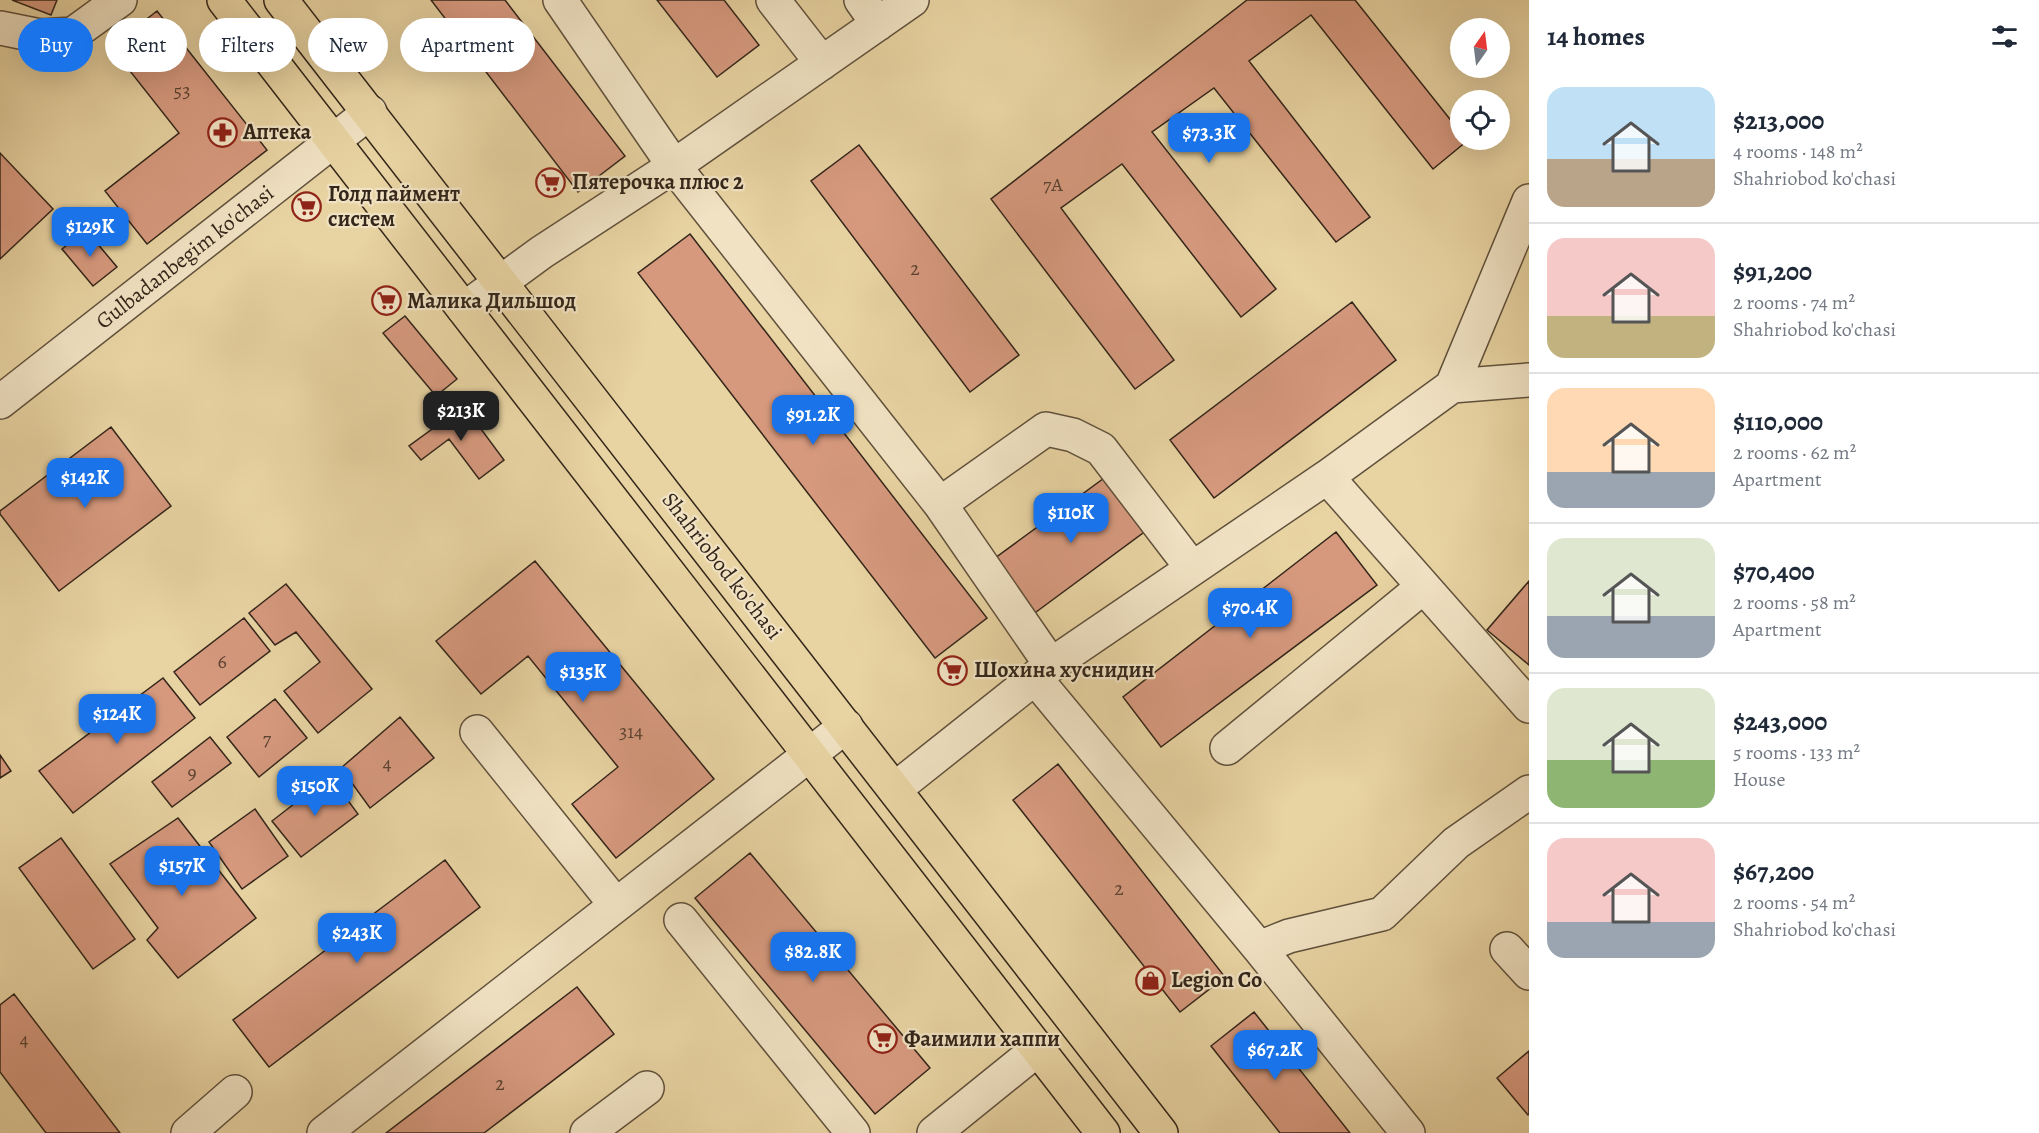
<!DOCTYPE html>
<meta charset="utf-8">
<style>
:root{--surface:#fff;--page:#f2f2f3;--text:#1f2937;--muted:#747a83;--line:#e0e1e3;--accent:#1a73e8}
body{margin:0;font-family:Alegreya,serif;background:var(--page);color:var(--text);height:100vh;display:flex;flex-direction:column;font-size:22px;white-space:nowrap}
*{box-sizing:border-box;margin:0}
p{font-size:20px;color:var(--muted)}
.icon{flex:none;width:33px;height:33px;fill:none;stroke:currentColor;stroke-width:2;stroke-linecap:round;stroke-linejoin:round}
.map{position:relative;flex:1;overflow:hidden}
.side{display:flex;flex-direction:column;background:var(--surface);width:510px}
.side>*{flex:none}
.banner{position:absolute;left:18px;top:18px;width:570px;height:54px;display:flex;gap:12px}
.needle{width:39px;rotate:14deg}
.buttons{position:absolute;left:1450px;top:18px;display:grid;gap:12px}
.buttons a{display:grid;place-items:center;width:60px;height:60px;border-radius:50%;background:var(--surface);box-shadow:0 6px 24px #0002;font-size:30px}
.price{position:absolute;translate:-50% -51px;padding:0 14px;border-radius:12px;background:var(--accent);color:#fff;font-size:20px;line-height:39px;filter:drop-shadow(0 2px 3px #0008)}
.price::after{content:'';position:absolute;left:50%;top:36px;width:18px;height:14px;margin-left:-9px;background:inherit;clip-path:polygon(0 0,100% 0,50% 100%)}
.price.active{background:#222;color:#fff}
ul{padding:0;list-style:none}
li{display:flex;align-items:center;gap:18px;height:150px;padding:0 18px}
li+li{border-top:2px solid var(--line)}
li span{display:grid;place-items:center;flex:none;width:168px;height:120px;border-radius:18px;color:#555}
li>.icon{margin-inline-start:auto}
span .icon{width:72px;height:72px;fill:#fffc;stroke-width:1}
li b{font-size:26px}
h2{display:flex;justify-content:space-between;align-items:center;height:72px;padding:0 18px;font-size:26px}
.pill{padding:0 21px;border-radius:27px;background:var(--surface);box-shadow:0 6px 24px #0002;font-size:21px;line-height:54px}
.pill.active{background:var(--accent);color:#fff}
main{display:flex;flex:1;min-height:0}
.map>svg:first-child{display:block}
</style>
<main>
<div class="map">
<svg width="1529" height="1133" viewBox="0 0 1529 1133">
<rect width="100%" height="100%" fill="#e8d3a2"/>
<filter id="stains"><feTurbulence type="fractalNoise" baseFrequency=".00333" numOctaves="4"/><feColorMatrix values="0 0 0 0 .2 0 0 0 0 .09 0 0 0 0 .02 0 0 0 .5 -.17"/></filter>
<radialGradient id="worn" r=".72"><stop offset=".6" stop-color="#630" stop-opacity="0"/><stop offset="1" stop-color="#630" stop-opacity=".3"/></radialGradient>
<!-- building -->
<path fill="#d6997e" stroke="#33261a" stroke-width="1.5" d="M 12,0 L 57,0 L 51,15 Z
M 431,0 L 505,0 L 625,156 L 578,192 Z
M 657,0 L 724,0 L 759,45 L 717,77 Z
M 1247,0 L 1355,0 L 1461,133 L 1461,140 L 1467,141 L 1433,169 L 1311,15 L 1249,61 L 1370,217 L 1336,242 L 1214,88 L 1152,132 L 1276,289 L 1241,317 L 1122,164 L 1061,208 L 1174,360 L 1135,389 L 991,199 Z
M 157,11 L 267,150 L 147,244 L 105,191 L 179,133 L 111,47 Z
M 859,145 L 1019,355 L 970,392 L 811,181 Z
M 0,153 L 53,209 L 0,259 Z
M 86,230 L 117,267 L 93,286 L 62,249 Z
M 690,234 L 987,618 L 935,658 L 638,273 Z
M 1352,302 L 1396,360 L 1214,498 L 1170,440 Z
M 405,316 L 457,379 L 436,396 L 383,333 Z
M 464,406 L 504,460 L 479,479 L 449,439 L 421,460 L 409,446 Z
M 111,427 L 171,506 L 59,591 L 0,514 L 0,511 Z
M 1111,473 L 1151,527 L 1032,615 L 991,561 Z
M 1336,532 L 1377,585 L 1161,747 L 1123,697 Z
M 535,561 L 714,779 L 616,858 L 572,804 L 618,767 L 528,656 L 481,694 L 436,641 Z
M 1529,581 L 1529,665 L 1487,630 Z
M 286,584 L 372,689 L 318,733 L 284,691 L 320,662 L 296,632 L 275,645 L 249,613 Z
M 244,618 L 270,651 L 200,705 L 174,672 Z
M 163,678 L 195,718 L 73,813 L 39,771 Z
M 275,699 L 307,738 L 259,777 L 227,737 Z
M 400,717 L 434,758 L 370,808 L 341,768 Z
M 210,737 L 231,763 L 172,807 L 152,782 Z
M 0,755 L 11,771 L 0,778 Z
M 1058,764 L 1225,977 L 1180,1012 L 1013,800 Z
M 330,776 L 358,814 L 301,857 L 272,821 Z
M 255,809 L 288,856 L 242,889 L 209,842 Z
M 178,818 L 256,918 L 178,978 L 147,940 L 158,928 L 110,864 Z
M 61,838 L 135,939 L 93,969 L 19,868 Z
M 750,853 L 930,1068 L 875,1114 L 695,898 Z
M 445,860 L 480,907 L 269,1067 L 233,1020 Z
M 577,987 L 614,1034 L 484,1133 L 386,1133 Z
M 14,994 L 120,1133 L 46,1133 L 0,1072 L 0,1005 Z
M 1254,1012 L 1350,1133 L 1280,1133 L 1211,1046 Z
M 1529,1051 L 1529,1114 L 1528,1115 L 1497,1078 Z"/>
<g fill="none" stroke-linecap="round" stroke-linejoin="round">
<defs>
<path id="minor" d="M 560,0 L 674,166 L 940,504 L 1051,665
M 773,0 L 822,63
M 861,0 L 878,24
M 0,28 L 40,36 L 73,34 L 120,0
M 464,309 L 542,252 L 674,166 L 912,0
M 1452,386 L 1529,201
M 0,402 L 370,112
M 1327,477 L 1529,706
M 940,504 L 1046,429 L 1073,435 L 1101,449 L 1192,568
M 1035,678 L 1259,948 L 1408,1133
M 477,732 L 616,905
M 1227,748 L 1423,587
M 895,789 L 1051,665 L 1327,477 L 1452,386 L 1529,380
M 681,920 L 853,1133
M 1259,948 L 1289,936 L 1382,914 L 1456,843 L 1529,792
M 1507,949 L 1529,973
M 188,1133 L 235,1092
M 324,1133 L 846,726
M 587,1133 L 647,1088
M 934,1133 L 1038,1049"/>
<path id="major" d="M 224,0 L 1103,1133
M 281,0 L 1161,1133"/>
</defs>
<!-- minor casing -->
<use href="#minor" stroke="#60513c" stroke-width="36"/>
<!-- major casing -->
<use href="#major" stroke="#33261a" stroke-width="36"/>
<!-- minor -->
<use href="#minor" stroke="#f0e2c3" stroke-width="33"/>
<!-- major -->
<use href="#major" stroke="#e8d3a2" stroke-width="33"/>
</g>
<!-- icons -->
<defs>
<symbol id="pharmacy-ring" viewBox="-11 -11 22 22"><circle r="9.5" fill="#f0e2c3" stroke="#8f2418" stroke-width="1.5"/><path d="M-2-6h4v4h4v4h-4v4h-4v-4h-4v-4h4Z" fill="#8f2418"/></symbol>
<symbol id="supermarket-ring" viewBox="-11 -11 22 22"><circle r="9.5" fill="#f0e2c3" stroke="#8f2418" stroke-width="1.5"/><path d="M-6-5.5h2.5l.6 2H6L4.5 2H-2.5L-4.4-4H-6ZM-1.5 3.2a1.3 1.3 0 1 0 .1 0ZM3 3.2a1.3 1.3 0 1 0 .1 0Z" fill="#8f2418"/></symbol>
<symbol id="shop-ring" viewBox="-11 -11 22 22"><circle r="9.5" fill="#f0e2c3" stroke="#8f2418" stroke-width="1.5"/><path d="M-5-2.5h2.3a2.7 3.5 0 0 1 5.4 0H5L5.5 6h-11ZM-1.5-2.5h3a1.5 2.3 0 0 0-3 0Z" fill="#8f2418"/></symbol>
</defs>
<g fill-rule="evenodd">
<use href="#pharmacy-ring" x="206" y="116" width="33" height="33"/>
<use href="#supermarket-ring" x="534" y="166" width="33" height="33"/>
<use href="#supermarket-ring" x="290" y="190" width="33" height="33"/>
<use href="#supermarket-ring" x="370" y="284" width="33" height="33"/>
<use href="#supermarket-ring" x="936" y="654" width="33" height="33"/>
<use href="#shop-ring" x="1134" y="964" width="33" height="33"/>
<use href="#supermarket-ring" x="866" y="1022" width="33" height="33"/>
</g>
<g text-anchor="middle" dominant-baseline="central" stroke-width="4.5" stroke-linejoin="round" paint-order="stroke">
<!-- number labels -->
<g font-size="20" fill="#5c4333">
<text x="182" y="90">53</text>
<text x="1053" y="184">7A</text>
<text x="915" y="268">2</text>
<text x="222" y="661">6</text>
<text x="631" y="731">314</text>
<text x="267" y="738">7</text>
<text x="387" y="763">4</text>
<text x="192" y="772">9</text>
<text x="1119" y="888">2</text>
<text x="24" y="1039">4</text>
<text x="500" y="1083">2</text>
</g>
<!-- poi labels -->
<g font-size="22" font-weight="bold" fill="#33261a" stroke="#f0e2c3" text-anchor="start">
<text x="243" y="132">Аптека</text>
<text x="572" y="182">Пятерочка плюс 2</text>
<text x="328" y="194">Голд паймент<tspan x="328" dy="25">систем</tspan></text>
<text x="407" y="301">Малика Дильшод</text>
<text x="974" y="670">Шохина хуснидин</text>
<text x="1171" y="980">Legion Co</text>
<text x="904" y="1039">Фаимили хаппи</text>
</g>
<!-- street labels -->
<g font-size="22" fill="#33261a" stroke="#f0e2c3">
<text transform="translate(185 257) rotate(-38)">Gulbadanbegim ko'chasi</text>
<text transform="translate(722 566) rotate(52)">Shahriobod ko'chasi</text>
</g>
</g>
<rect width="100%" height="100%" filter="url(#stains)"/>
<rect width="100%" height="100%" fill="url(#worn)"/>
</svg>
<div class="buttons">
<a><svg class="needle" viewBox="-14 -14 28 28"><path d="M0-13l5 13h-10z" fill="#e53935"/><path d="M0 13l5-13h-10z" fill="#747a83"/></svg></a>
<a><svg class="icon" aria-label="locate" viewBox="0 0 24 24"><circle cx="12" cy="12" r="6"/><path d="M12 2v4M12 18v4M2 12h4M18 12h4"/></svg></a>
</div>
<b class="price" style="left:1209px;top:164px">$73.3K</b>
<b class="price" style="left:90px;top:258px">$129K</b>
<b class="price active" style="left:461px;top:442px">$213K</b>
<b class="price" style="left:813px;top:446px">$91.2K</b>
<b class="price" style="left:85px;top:509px">$142K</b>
<b class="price" style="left:1071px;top:544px">$110K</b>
<b class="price" style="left:1250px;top:639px">$70.4K</b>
<b class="price" style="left:583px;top:703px">$135K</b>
<b class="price" style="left:117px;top:745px">$124K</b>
<b class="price" style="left:315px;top:817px">$150K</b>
<b class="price" style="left:182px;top:897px">$157K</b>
<b class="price" style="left:357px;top:964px">$243K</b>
<b class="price" style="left:813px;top:983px">$82.8K</b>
<b class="price" style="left:1275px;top:1081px">$67.2K</b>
<div class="banner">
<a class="pill active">Buy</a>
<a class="pill">Rent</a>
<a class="pill">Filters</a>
<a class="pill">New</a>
<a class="pill">Apartment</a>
</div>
</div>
<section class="side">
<h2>14 homes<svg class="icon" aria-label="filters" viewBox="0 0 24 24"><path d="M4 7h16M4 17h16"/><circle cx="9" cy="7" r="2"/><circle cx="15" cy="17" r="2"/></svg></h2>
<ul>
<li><span style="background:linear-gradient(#bfe0f5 60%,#b9a48a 0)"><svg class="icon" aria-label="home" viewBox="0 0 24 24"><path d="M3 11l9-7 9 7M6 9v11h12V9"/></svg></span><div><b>$213,000</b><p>4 rooms · 148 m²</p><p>Shahriobod ko'chasi</p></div></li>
<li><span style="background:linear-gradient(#f6c9c9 65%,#c2b280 0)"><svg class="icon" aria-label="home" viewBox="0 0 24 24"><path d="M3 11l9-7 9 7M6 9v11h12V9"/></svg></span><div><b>$91,200</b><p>2 rooms · 74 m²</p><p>Shahriobod ko'chasi</p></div></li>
<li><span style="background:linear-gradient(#ffd9b3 70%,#9aa5b1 0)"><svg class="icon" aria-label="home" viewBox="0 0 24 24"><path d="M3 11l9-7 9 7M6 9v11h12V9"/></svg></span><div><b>$110,000</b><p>2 rooms · 62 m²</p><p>Apartment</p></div></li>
<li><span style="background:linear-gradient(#dfe7d0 65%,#9aa5b1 0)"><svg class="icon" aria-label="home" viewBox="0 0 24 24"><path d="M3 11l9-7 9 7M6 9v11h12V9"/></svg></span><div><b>$70,400</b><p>2 rooms · 58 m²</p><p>Apartment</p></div></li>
<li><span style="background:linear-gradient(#dfe7d0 60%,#8fb573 0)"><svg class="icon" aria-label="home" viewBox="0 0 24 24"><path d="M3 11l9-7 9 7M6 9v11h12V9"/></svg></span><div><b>$243,000</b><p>5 rooms · 133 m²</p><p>House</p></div></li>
<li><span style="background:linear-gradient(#f6c9c9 70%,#9aa5b1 0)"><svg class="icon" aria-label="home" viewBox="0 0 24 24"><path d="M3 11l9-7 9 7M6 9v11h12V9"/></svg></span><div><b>$67,200</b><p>2 rooms · 54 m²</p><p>Shahriobod ko'chasi</p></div></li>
</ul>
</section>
</main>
